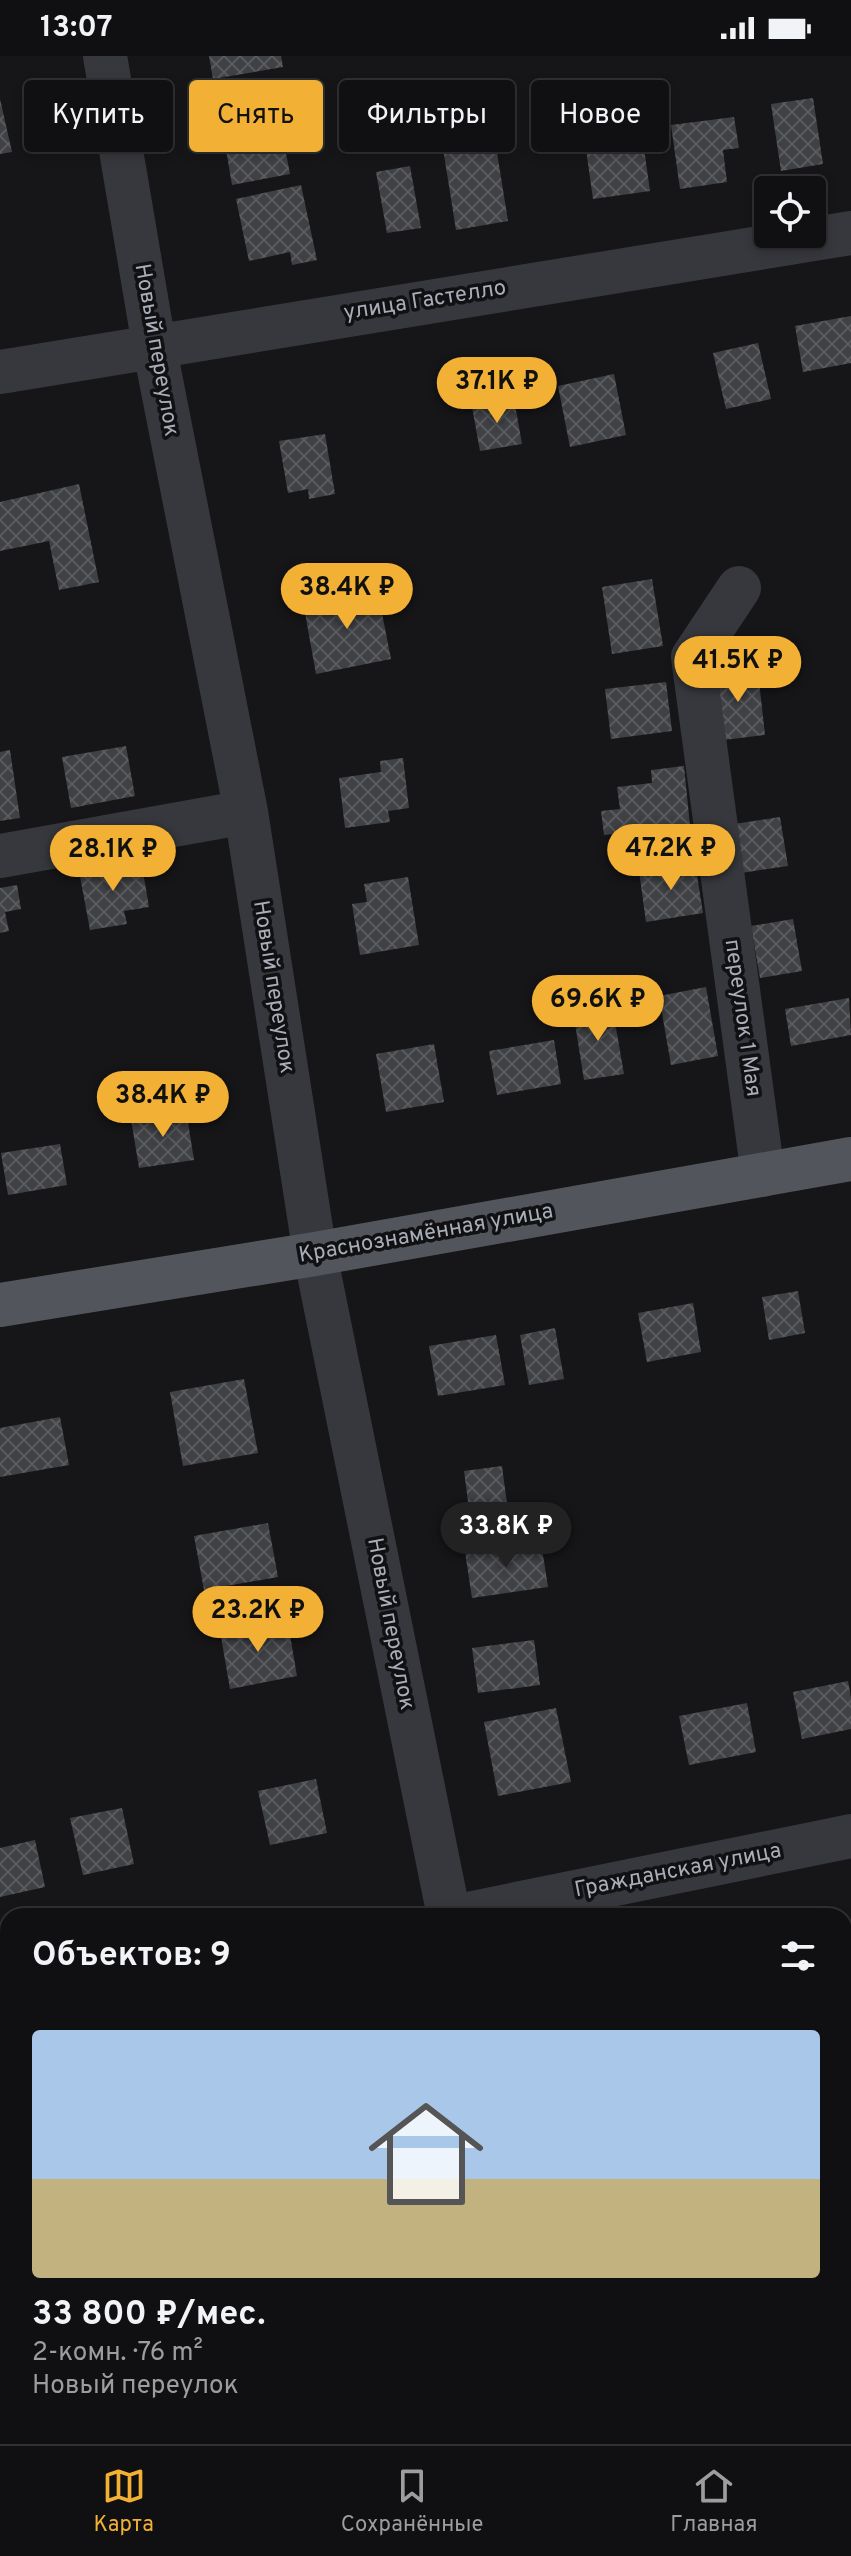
<!DOCTYPE html>
<html lang="ru">
<meta charset="utf-8">
<style>
:root{--surface:#101012;--page:#1e1e20;--text:#f1f3f6;--muted:#9c9d9f;--line:#303032;--accent:#f2b134}
body{margin:0;font-family:Overpass,sans-serif;background:var(--page);color:var(--text);height:100vh;display:flex;flex-direction:column;font-size:30px;white-space:nowrap}
*{box-sizing:border-box;margin:0}
p{font-size:26px;color:var(--muted)}
.icon{flex:none;width:44px;height:44px;fill:none;stroke:currentColor;stroke-width:2;stroke-linecap:round;stroke-linejoin:round}
.map{position:relative;flex:1;overflow:hidden}
.sheet{position:absolute;left:0px;top:1852px;width:852px;height:536px;display:flex;flex-direction:column;background:var(--surface);border-radius:24px 24px 0 0;box-shadow:0 4px 12px #0003,0 0 0 2px var(--line)}
.sheet>*{flex:none}
.top-card{position:absolute;left:24px;top:24px;width:804px;height:72px;display:flex;gap:16px}
.buttons{position:absolute;left:754px;top:120px;display:grid;gap:16px}
.buttons a{display:grid;place-items:center;width:72px;height:72px;border-radius:8px;background:var(--surface);box-shadow:0 4px 12px #0003,0 0 0 2px var(--line);font-size:40px}
.price{position:absolute;translate:-50% -68px;padding:0 18px;border-radius:28px;background:var(--accent);color:#111;font-size:26px;line-height:52px;filter:drop-shadow(0 2px 4px #0008)}
.price::after{content:'';position:absolute;left:50%;top:48px;width:24px;height:18px;margin-left:-12px;background:inherit;clip-path:polygon(0 0,100% 0,50% 100%)}
.price.active{background:#222;color:#fff}
ul{padding:0;list-style:none}
li{display:grid;align-content:center;gap:16px;height:424px;padding:0 32px}
li+li{border-top:2px solid var(--line)}
li span{display:grid;place-items:center;height:248px;border-radius:8px;color:#555}
li>.icon{margin-inline-start:auto}
span .icon{width:144px;height:144px;fill:#fffc;stroke-width:1}
li b{font-size:34px}
h2{display:flex;justify-content:space-between;align-items:center;height:96px;padding:0 32px;font-size:34px}
.chip{padding:0 28px;border-radius:8px;background:var(--surface);box-shadow:0 4px 12px #0003,0 0 0 2px var(--line);font-size:28px;line-height:72px}
.chip.active{background:var(--accent);color:#111}
.status{display:flex;justify-content:space-between;align-items:center;height:56px;padding:0 40px;background:var(--surface);direction:ltr}
.status svg{height:22px;fill:currentColor}
.dock{display:flex;justify-content:space-around;align-items:center;height:112px;border-top:2px solid var(--line);background:var(--surface);font-size:22px;color:var(--muted)}
.dock a{display:grid;justify-items:center;gap:4px}
.dock .active{color:var(--accent)}
.map>svg:first-child{display:block}
</style>
<div class="status"><b>13:07</b><svg viewBox="0 0 49 12"><path d="M0 12V9h3v3zM5 12V6h3v6zM10 12V3h3v9zM15 12V0h3v12zM26 1h20v11H26zM47 4h2v5h-2z"/></svg></div>
<div class="map">
<svg width="851" height="2388" viewBox="0 0 851 2388">
<defs>
<pattern id="building-cross-hatch" width="8" height="8" patternUnits="userSpaceOnUse" patternTransform="scale(2)"><rect width="8" height="8" fill="#404145"/><path d="M0 0l8 8M0 8l8-8" fill="none" stroke="#595a5e"/></pattern>
</defs>
<rect width="100%" height="100%" fill="#161618"/>
<!-- building -->
<path fill="url(#building-cross-hatch)" d="M 209,0 L 281,0 L 283,11 L 213,23 Z
M 813,42 L 823,108 L 781,115 L 771,48 Z
M 0,43 L 12,96 L 0,98 Z
M 639,57 L 650,135 L 593,143 L 582,65 Z
M 734,61 L 739,92 L 723,94 L 727,126 L 680,133 L 671,69 Z
M 280,66 L 290,118 L 232,129 L 223,76 Z
M 494,78 L 508,165 L 456,174 L 442,86 Z
M 410,110 L 421,172 L 387,177 L 376,116 Z
M 301,129 L 317,204 L 292,209 L 290,196 L 249,205 L 236,143 Z
M 851,260 L 851,307 L 803,316 L 795,270 Z
M 758,287 L 771,343 L 726,353 L 713,297 Z
M 614,318 L 626,379 L 570,391 L 558,330 Z
M 514,343 L 522,388 L 480,395 L 472,351 Z
M 325,378 L 335,438 L 309,443 L 308,433 L 288,437 L 279,385 Z
M 79,428 L 99,526 L 59,534 L 49,485 L 0,495 L 0,446 Z
M 652,523 L 663,590 L 612,598 L 602,531 Z
M 377,532 L 391,603 L 316,618 L 303,546 Z
M 757,607 L 765,679 L 716,685 L 709,628 L 728,626 L 726,611 Z
M 666,626 L 672,675 L 611,683 L 605,633 Z
M 126,690 L 135,740 L 71,752 L 62,701 Z
M 10,694 L 20,762 L 0,765 L 0,696 Z
M 403,702 L 409,752 L 388,755 L 390,766 L 345,772 L 339,722 L 381,716 L 380,705 Z
M 684,710 L 690,770 L 604,779 L 601,755 L 620,753 L 617,731 L 652,727 L 651,714 Z
M 780,761 L 788,810 L 741,817 L 734,768 Z
M 141,804 L 149,851 L 124,855 L 127,868 L 90,874 L 79,815 Z
M 695,807 L 703,857 L 646,866 L 639,815 Z
M 408,821 L 419,889 L 360,899 L 352,848 L 367,846 L 364,828 Z
M 17,829 L 21,853 L 5,856 L 9,875 L 0,877 L 0,832 Z
M 793,863 L 802,915 L 760,922 L 751,870 Z
M 706,931 L 718,1000 L 671,1009 L 659,940 Z
M 849,942 L 851,979 L 791,990 L 785,953 Z
M 612,949 L 624,1018 L 584,1024 L 573,955 Z
M 554,984 L 561,1028 L 497,1039 L 489,995 Z
M 434,988 L 444,1046 L 386,1056 L 376,998 Z
M 186,1054 L 194,1104 L 139,1112 L 131,1063 Z
M 60,1088 L 67,1129 L 8,1139 L 1,1097 Z
M 798,1235 L 805,1277 L 769,1284 L 762,1241 Z
M 693,1247 L 701,1296 L 647,1306 L 638,1257 Z
M 555,1272 L 564,1323 L 529,1329 L 520,1279 Z
M 496,1279 L 505,1329 L 438,1340 L 429,1290 Z
M 244,1323 L 258,1397 L 183,1410 L 170,1336 Z
M 60,1361 L 69,1409 L 0,1421 L 0,1372 Z
M 502,1410 L 507,1448 L 469,1453 L 464,1415 Z
M 268,1467 L 278,1521 L 204,1534 L 194,1480 Z
M 541,1486 L 548,1531 L 472,1542 L 465,1496 Z
M 287,1562 L 297,1620 L 230,1633 L 220,1575 Z
M 534,1584 L 540,1629 L 478,1637 L 472,1592 Z
M 848,1625 L 851,1642 L 851,1673 L 802,1683 L 793,1636 Z
M 747,1647 L 756,1696 L 689,1709 L 679,1660 Z
M 556,1652 L 571,1726 L 498,1740 L 484,1666 Z
M 316,1723 L 327,1777 L 270,1789 L 258,1735 Z
M 122,1752 L 134,1808 L 83,1819 L 70,1762 Z
M 35,1784 L 45,1831 L 0,1841 L 0,1792 Z
M 851,1905 L 851,1938 L 845,1939 L 844,1906 Z
M 8,2057 L 8,2111 L 0,2112 L 0,2058 Z
M 851,2296 L 851,2367 L 844,2368 L 844,2297 Z
M 599,2380 L 661,2380 L 663,2388 L 600,2388 Z"/>
<g fill="none" stroke-linecap="round" stroke-linejoin="round">
<!-- minor -->
<path stroke="#37383d" stroke-width="44" d="M 105,0 L 154,289 L 246,756 L 315,1198 L 449,1860
M 0,316 L 851,177
M 739,532 L 693,601 L 763,1119
M 0,800 L 246,756
M 458,1860 L 851,1780
M 0,1943 L 8,1942
M 0,2253 L 8,2252
M 528,2380 L 529,2388"/>
<!-- major -->
<path stroke="#53555c" stroke-width="44" d="M 0,1249 L 315,1198 L 851,1103"/>
</g>
<g text-anchor="middle" dominant-baseline="central" stroke-width="7" stroke-linejoin="round" paint-order="stroke">
<!-- street labels -->
<g font-size="22" fill="#a8adb8" stroke="#111113">
<text transform="translate(425 245) rotate(-9)">улица Гастелло</text>
<text transform="translate(156 294) rotate(80)">Новый переулок</text>
<text transform="translate(273 931) rotate(81)">Новый переулок</text>
<text transform="translate(742 962) rotate(82)">переулок 1 Мая</text>
<text transform="translate(426 1178) rotate(-10)">Краснознамённая улица</text>
<text transform="translate(390 1568) rotate(79)">Новый переулок</text>
<text transform="translate(678 1815) rotate(-11)">Гражданская улица</text>
</g>
</g>
</svg>
<div class="buttons">
<a><svg class="icon" aria-label="locate" viewBox="0 0 24 24"><circle cx="12" cy="12" r="6"/><path d="M12 2v4M12 18v4M2 12h4M18 12h4"/></svg></a>
</div>
<b class="price" style="left:497px;top:369px">37.1K ₽</b>
<b class="price" style="left:347px;top:575px">38.4K ₽</b>
<b class="price" style="left:738px;top:648px">41.5K ₽</b>
<b class="price" style="left:671px;top:836px">47.2K ₽</b>
<b class="price" style="left:113px;top:837px">28.1K ₽</b>
<b class="price" style="left:598px;top:987px">69.6K ₽</b>
<b class="price" style="left:163px;top:1083px">38.4K ₽</b>
<b class="price active" style="left:506px;top:1514px">33.8K ₽</b>
<b class="price" style="left:258px;top:1598px">23.2K ₽</b>
<div class="top-card">
<a class="chip">Купить</a>
<a class="chip active">Снять</a>
<a class="chip">Фильтры</a>
<a class="chip">Новое</a>
</div>
<section class="sheet">
<h2>Объектов: 9<svg class="icon" aria-label="filters" viewBox="0 0 24 24"><path d="M4 7h16M4 17h16"/><circle cx="9" cy="7" r="2"/><circle cx="15" cy="17" r="2"/></svg></h2>
<ul>
<li><span style="background:linear-gradient(#a9c7e8 60%,#c2b280 0)"><svg class="icon" aria-label="home" viewBox="0 0 24 24"><path d="M3 11l9-7 9 7M6 9v11h12V9"/></svg></span><div><b>33 800 ₽/мес.</b><p>2-комн. · 76 m²</p><p>Новый переулок</p></div></li>
</ul>
</section>
</div>
<nav class="dock">
<a class="active"><svg class="icon" aria-label="map" viewBox="0 0 24 24"><path d="M3 6l6-2 6 2 6-2v14l-6 2-6-2-6 2zM9 4v14M15 6v14"/></svg>Карта</a>
<a><svg class="icon" aria-label="saved" viewBox="0 0 24 24"><path d="M7 4h10v16l-5-4-5 4z"/></svg>Сохранённые</a>
<a><svg class="icon" aria-label="home" viewBox="0 0 24 24"><path d="M3 11l9-7 9 7M6 9v11h12V9"/></svg>Главная</a>
</nav>
